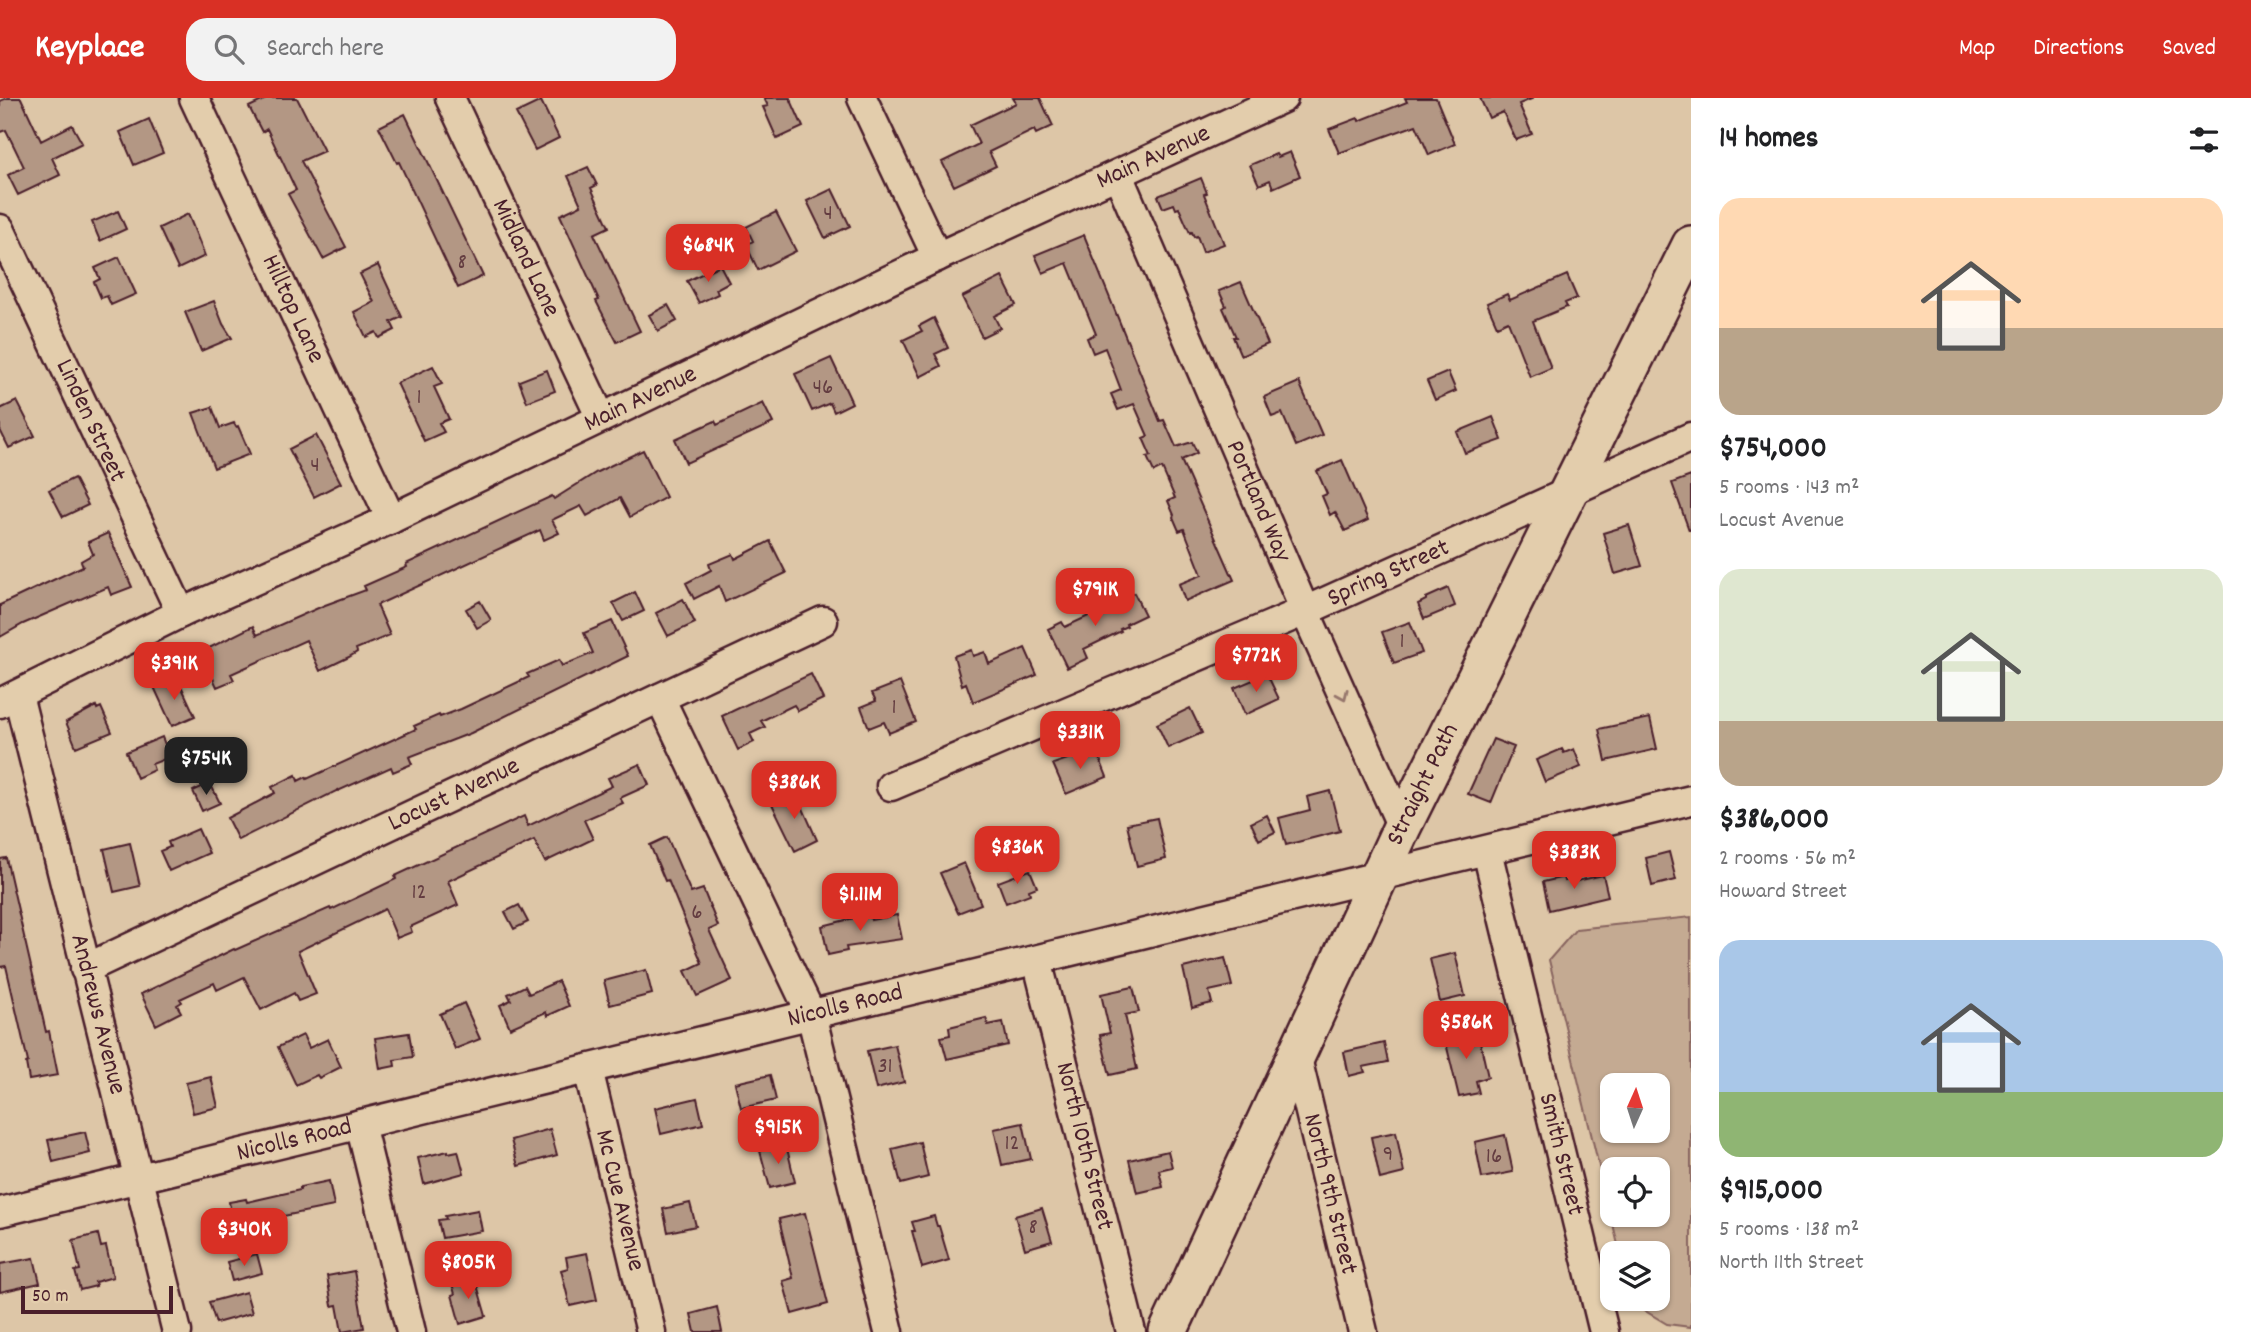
<!DOCTYPE html>
<meta charset="utf-8">
<style>
:root{--surface:#fff;--page:#f2f2f2;--text:#202124;--muted:#757577;--accent:#d93025}
body{margin:0;font-family:Dekko,sans-serif;background:var(--page);color:var(--text);height:100vh;display:flex;flex-direction:column;font-size:26px;white-space:nowrap}
*{box-sizing:border-box;margin:0}
p{font-size:23px;color:var(--muted)}
.icon{flex:none;width:38px;height:38px;fill:none;stroke:currentColor;stroke-width:2;stroke-linecap:round;stroke-linejoin:round}
.map{position:relative;flex:1;overflow:hidden}
.panel{display:flex;flex-direction:column;background:var(--surface);width:560px}
.panel>*{flex:none}
.needle{width:46px;rotate:3deg}
.fabs{position:absolute;left:1600px;top:975px;display:grid;gap:14px}
.fabs a{display:grid;place-items:center;width:70px;height:70px;border-radius:14px;background:var(--surface);box-shadow:0 2px 5px #0004;font-size:35px}
.scale{position:absolute;left:21px;bottom:18px;width:152px;box-sizing:border-box;padding-left:7px;border:4px solid #4a1f2b;border-top:0;font-size:19px;line-height:24px;white-space:nowrap;color:#4a1f2b;-webkit-text-stroke:5px #e3cdac;paint-order:stroke}
.price{position:absolute;translate:-50% -60px;padding:0 16px;border-radius:14px;background:var(--accent);color:#fff;font-size:23px;line-height:46px;filter:drop-shadow(0 2px 4px #0008)}
.price::after{content:'';position:absolute;left:50%;top:42px;width:21px;height:16px;margin-left:-10px;background:inherit;clip-path:polygon(0 0,100% 0,50% 100%)}
.price.current{background:#222;color:#fff}
ul{padding:0;list-style:none}
li{display:grid;align-content:center;gap:14px;height:371px;padding:0 28px}
li span{display:grid;place-items:center;height:217px;border-radius:21px;color:#555}
li>.icon{margin-inline-start:auto}
span .icon{width:126px;height:126px;fill:#fffc;stroke-width:1}
li b{font-size:30px}
h2{display:flex;justify-content:space-between;align-items:center;height:84px;padding:0 28px;font-size:30px}
header{display:flex;align-items:center;gap:42px;box-sizing:border-box;height:98px;padding:0 35px;background:var(--accent);color:#fff}
header strong{font-size:33px}
nav{display:flex;gap:38px;margin-inline-start:auto;font-size:24px}
.search{width:490px;height:63px;background:var(--page);display:flex;align-items:center;gap:18px;box-sizing:border-box;padding:0 24px;border-radius:21px;color:var(--muted);font-size:26px}
main{display:flex;flex:1;min-height:0}
.map>svg:first-child{display:block}
</style>
<header>
<strong>Keyplace</strong>
<div class="search"><svg class="icon" aria-label="search" viewBox="0 0 24 24"><circle cx="10" cy="10" r="6"/><path d="M15 15l6 6"/></svg>Search here</div>
<nav><a>Map</a><a>Directions</a><a>Saved</a></nav>
</header>
<main>
<div class="map">
<svg width="1691" height="1234" viewBox="0 0 1691 1234">
<rect width="100%" height="100%" fill="#ddc6a7"/>
<filter id="ink" filterUnits="userSpaceOnUse"><feTurbulence type="fractalNoise" baseFrequency=".0143" numOctaves="2"/><feDisplacementMap in="SourceGraphic" scale="14" xChannelSelector="R" yChannelSelector="G"/><feConvolveMatrix kernelMatrix="1 2 1 2 8 2 1 2 1" color-interpolation-filters="sRGB"/></filter>
<g filter="url(#ink)">
<!-- green -->
<path fill="#c4aa92" stroke="#87645e" stroke-width="2" fill-rule="evenodd" d="M 1691,819 L 1691,1229 L 1667,1226 L 1632,1205 L 1631,1201 L 1657,1200 L 1657,1155 L 1620,1155 L 1549,862 L 1576,831 ZM 1612,987 L 1657,987 L 1657,1032 L 1612,1032 ZM 1612,1071 L 1657,1071 L 1657,1116 L 1612,1116 Z"/>
<!-- building -->
<path fill="#b39784" stroke="#4a1f2b" stroke-width="2" d="M 7,0 L 21,0 L 41,43 L 72,27 L 82,45 L 52,60 L 60,77 L 18,97 L 8,77 L 24,69 L 6,32 L 0,34 L 0,3 Z
M 268,0 L 297,0 L 324,53 L 301,63 L 346,149 L 323,161 L 288,96 L 296,92 L 267,31 L 262,34 L 249,9 Z
M 764,0 L 790,0 L 803,29 L 777,41 L 763,9 L 768,8 Z
M 1013,0 L 1040,0 L 1053,28 L 1036,36 L 1034,32 L 989,54 L 996,68 L 954,88 L 942,64 L 979,46 L 970,27 L 1016,5 Z
M 1405,0 L 1436,0 L 1455,46 L 1429,57 L 1416,27 L 1339,55 L 1329,31 L 1358,20 L 1359,23 L 1407,4 Z
M 1480,0 L 1534,0 L 1519,6 L 1532,36 L 1516,42 L 1503,14 L 1489,20 Z
M 541,3 L 559,40 L 535,52 L 516,15 Z
M 405,16 L 483,178 L 458,190 L 399,64 L 397,65 L 379,29 Z
M 149,21 L 163,55 L 134,67 L 120,34 Z
M 1290,54 L 1300,78 L 1273,90 L 1270,82 L 1259,87 L 1250,67 L 1276,56 L 1278,59 Z
M 588,69 L 597,87 L 591,90 L 609,129 L 594,136 L 640,233 L 617,244 L 596,203 L 599,202 L 560,117 L 581,107 L 568,78 Z
M 1201,80 L 1207,95 L 1204,96 L 1224,146 L 1203,154 L 1197,138 L 1194,139 L 1192,134 L 1190,135 L 1179,110 L 1176,111 L 1174,106 L 1163,110 L 1158,98 Z
M 832,91 L 850,128 L 825,140 L 807,103 Z
M 118,113 L 126,131 L 100,143 L 92,124 Z
M 776,114 L 796,153 L 758,172 L 746,147 L 753,143 L 746,129 Z
M 188,116 L 205,158 L 178,171 L 159,130 Z
M 1084,137 L 1160,323 L 1164,322 L 1176,349 L 1192,344 L 1197,355 L 1181,362 L 1234,482 L 1185,503 L 1179,486 L 1202,477 L 1184,431 L 1179,433 L 1173,419 L 1174,417 L 1168,403 L 1175,400 L 1162,370 L 1154,374 L 1147,359 L 1151,358 L 1143,340 L 1148,338 L 1134,306 L 1118,312 L 1111,296 L 1121,292 L 1105,250 L 1093,255 L 1087,240 L 1096,236 L 1067,165 L 1043,175 L 1035,157 Z
M 119,159 L 136,196 L 111,207 L 107,198 L 101,200 L 94,184 L 100,181 L 95,170 Z
M 378,167 L 402,219 L 391,224 L 395,232 L 379,240 L 376,234 L 366,239 L 354,214 L 374,204 L 360,176 Z
M 720,167 L 729,184 L 716,191 L 718,196 L 699,205 L 687,183 Z
M 1567,177 L 1577,200 L 1565,205 L 1567,209 L 1533,223 L 1551,270 L 1530,279 L 1508,223 L 1497,228 L 1487,205 L 1507,196 L 1510,202 Z
M 1002,179 L 1016,207 L 994,218 L 1000,230 L 982,239 L 962,199 Z
M 1241,184 L 1268,246 L 1241,258 L 1233,239 L 1236,239 L 1223,210 L 1226,208 L 1219,193 Z
M 214,203 L 223,226 L 232,240 L 201,253 L 185,214 Z
M 668,207 L 677,223 L 658,233 L 649,217 Z
M 934,220 L 948,250 L 935,256 L 941,268 L 920,279 L 903,242 L 922,233 L 919,228 Z
M 831,260 L 852,305 L 834,314 L 830,305 L 812,313 L 795,276 Z
M 433,268 L 442,286 L 434,289 L 449,321 L 439,325 L 444,334 L 424,343 L 397,285 Z
M 547,272 L 555,293 L 527,304 L 519,283 Z
M 1448,274 L 1456,293 L 1435,302 L 1427,283 Z
M 1299,284 L 1322,337 L 1296,348 L 1282,315 L 1272,319 L 1264,299 Z
M 17,303 L 35,338 L 9,350 L 0,332 L 0,311 Z
M 763,305 L 773,325 L 686,365 L 675,341 L 715,323 L 717,327 Z
M 212,309 L 220,330 L 234,325 L 236,329 L 238,328 L 250,356 L 214,370 L 193,315 Z
M 1493,319 L 1502,342 L 1465,355 L 1457,334 Z
M 316,337 L 341,385 L 314,399 L 289,351 Z
M 643,352 L 666,399 L 630,419 L 620,400 L 587,418 L 581,408 L 552,422 L 559,435 L 544,442 L 540,432 L 377,507 L 390,537 L 356,551 L 357,554 L 349,559 L 320,573 L 306,542 L 231,576 L 234,582 L 217,589 L 201,554 L 253,528 L 257,537 L 325,507 L 366,492 L 364,488 L 407,469 L 406,466 L 552,398 L 554,401 L 597,374 Z
M 1342,362 L 1368,422 L 1345,433 L 1335,414 L 1330,417 L 1322,398 L 1327,396 L 1317,373 Z
M 1691,378 L 1691,432 L 1689,432 L 1672,385 Z
M 74,380 L 88,407 L 63,419 L 49,392 Z
M 1629,427 L 1642,468 L 1615,476 L 1603,435 Z
M 108,435 L 132,489 L 111,497 L 108,489 L 23,526 L 0,539 L 0,507 L 83,468 L 81,463 L 93,456 L 88,444 Z
M 770,443 L 786,475 L 725,504 L 719,488 L 694,501 L 686,485 L 711,472 L 709,466 L 733,456 L 735,461 Z
M 1448,490 L 1455,508 L 1424,521 L 1418,506 L 1426,502 L 1426,500 Z
M 635,494 L 644,513 L 623,523 L 613,505 Z
M 1134,495 L 1145,517 L 1126,526 L 1127,528 L 1120,531 L 1121,533 L 1084,551 L 1088,560 L 1067,570 L 1048,531 L 1062,524 L 1065,529 L 1093,516 L 1090,509 L 1108,501 L 1110,505 Z
M 683,501 L 695,525 L 668,538 L 656,515 Z
M 480,503 L 491,522 L 477,530 L 466,511 Z
M 612,523 L 628,558 L 471,635 L 409,659 L 412,666 L 393,674 L 391,669 L 338,693 L 338,692 L 238,742 L 227,720 L 275,695 L 272,689 L 296,677 L 298,683 L 306,679 L 307,681 L 416,631 L 414,628 L 439,617 L 440,619 L 461,611 L 529,579 L 527,576 L 559,562 L 562,568 L 593,555 L 584,535 Z
M 1410,524 L 1422,555 L 1394,565 L 1382,534 Z
M 1025,550 L 1037,577 L 973,604 L 966,585 L 962,587 L 954,558 L 971,552 L 973,558 L 985,554 L 989,566 Z
M 811,576 L 823,601 L 798,613 L 794,607 L 761,623 L 765,629 L 750,636 L 754,644 L 738,652 L 722,618 Z
M 1267,576 L 1279,601 L 1245,617 L 1234,590 Z
M 177,579 L 195,618 L 172,628 L 154,589 Z
M 900,584 L 916,624 L 889,635 L 884,624 L 869,630 L 861,609 L 876,603 L 872,595 Z
M 96,608 L 97,611 L 101,609 L 112,634 L 76,649 L 66,624 Z
M 1190,610 L 1202,635 L 1168,650 L 1157,626 Z
M 1650,620 L 1657,651 L 1606,663 L 1599,631 Z
M 162,639 L 170,659 L 152,666 L 154,672 L 137,680 L 126,654 Z
M 1493,641 L 1514,649 L 1491,705 L 1468,696 Z
M 1096,651 L 1107,679 L 1066,696 L 1053,666 Z
M 1562,651 L 1564,655 L 1574,651 L 1581,669 L 1545,684 L 1536,662 Z
M 640,666 L 649,687 L 620,700 L 623,705 L 584,722 L 593,741 L 545,764 L 534,742 L 448,783 L 458,807 L 410,829 L 412,834 L 397,840 L 385,811 L 298,853 L 316,896 L 298,903 L 294,895 L 261,912 L 244,879 L 217,892 L 214,885 L 180,901 L 182,904 L 177,907 L 181,914 L 156,927 L 141,896 L 234,851 L 235,852 L 330,810 L 331,812 L 396,781 L 395,778 L 524,718 L 528,728 L 612,688 L 608,680 Z
M 210,685 L 220,705 L 202,713 L 193,693 Z
M 792,693 L 796,701 L 798,699 L 817,742 L 795,753 L 771,704 Z
M 1330,693 L 1340,733 L 1286,747 L 1279,720 L 1310,712 L 1307,699 Z
M 1267,717 L 1275,734 L 1259,742 L 1251,725 Z
M 1157,720 L 1166,761 L 1137,768 L 1127,726 Z
M 198,731 L 209,755 L 169,773 L 160,753 L 170,749 L 168,744 Z
M 667,739 L 691,795 L 703,791 L 718,828 L 709,832 L 732,882 L 697,898 L 685,873 L 702,865 L 668,782 L 665,783 L 650,747 Z
M 130,745 L 140,788 L 114,794 L 104,751 Z
M 1669,754 L 1676,782 L 1652,788 L 1646,760 Z
M 6,760 L 46,934 L 49,933 L 58,977 L 29,982 L 26,965 L 28,964 L 6,868 L 0,869 L 0,761 Z
M 964,765 L 981,806 L 958,815 L 940,775 Z
M 1030,772 L 1037,789 L 1029,792 L 1030,796 L 1006,805 L 998,784 Z
M 1603,777 L 1608,798 L 1549,812 L 1543,784 L 1564,779 L 1565,783 L 1577,780 L 1577,783 Z
M 519,807 L 528,824 L 514,831 L 505,814 Z
M 870,816 L 871,822 L 897,817 L 902,841 L 846,849 L 847,853 L 828,857 L 822,828 Z
M 1455,855 L 1465,898 L 1440,904 L 1430,861 Z
M 1225,860 L 1232,888 L 1209,893 L 1212,905 L 1192,910 L 1183,870 Z
M 646,872 L 652,896 L 610,907 L 604,883 Z
M 558,883 L 569,908 L 547,918 L 546,914 L 510,930 L 500,907 L 511,902 L 508,896 L 525,888 L 529,896 Z
M 1133,889 L 1139,914 L 1125,917 L 1137,971 L 1110,977 L 1100,937 L 1110,935 L 1101,896 Z
M 464,905 L 480,941 L 455,951 L 440,916 Z
M 986,920 L 988,927 L 1003,924 L 1008,947 L 947,961 L 941,939 L 950,937 L 949,929 Z
M 1477,930 L 1488,979 L 1476,983 L 1479,995 L 1459,999 L 1444,937 Z
M 409,935 L 413,959 L 394,962 L 395,968 L 380,971 L 375,940 Z
M 303,937 L 309,950 L 328,941 L 341,969 L 319,980 L 317,977 L 296,987 L 278,949 Z
M 1384,945 L 1388,964 L 1363,969 L 1365,974 L 1349,978 L 1344,954 Z
M 895,947 L 904,984 L 876,991 L 867,953 Z
M 770,977 L 776,1002 L 741,1010 L 735,985 Z
M 211,979 L 218,1009 L 193,1015 L 186,985 Z
M 697,1000 L 703,1026 L 661,1036 L 655,1010 Z
M 1023,1025 L 1031,1061 L 1002,1067 L 994,1031 Z
M 550,1031 L 557,1057 L 518,1068 L 511,1042 Z
M 85,1034 L 90,1055 L 53,1064 L 48,1042 Z
M 1396,1034 L 1404,1075 L 1380,1081 L 1371,1039 Z
M 1505,1037 L 1513,1074 L 1482,1080 L 1475,1044 Z
M 920,1044 L 928,1079 L 901,1086 L 892,1051 Z
M 786,1046 L 795,1084 L 770,1090 L 760,1053 Z
M 448,1053 L 448,1055 L 458,1053 L 464,1075 L 424,1086 L 418,1060 Z
M 1168,1053 L 1172,1069 L 1159,1072 L 1163,1089 L 1137,1095 L 1129,1062 Z
M 329,1083 L 334,1108 L 258,1123 L 258,1128 L 234,1132 L 229,1104 L 246,1101 L 247,1104 L 300,1092 L 300,1089 Z
M 690,1105 L 696,1128 L 668,1134 L 663,1111 Z
M 1042,1110 L 1052,1143 L 1025,1151 L 1015,1118 Z
M 478,1112 L 482,1133 L 442,1140 L 438,1122 L 446,1121 L 445,1118 Z
M 805,1115 L 828,1206 L 792,1216 L 783,1183 L 793,1180 L 779,1121 Z
M 934,1118 L 937,1128 L 939,1128 L 949,1162 L 922,1170 L 912,1133 L 915,1133 L 912,1124 Z
M 98,1136 L 101,1149 L 106,1148 L 113,1179 L 95,1184 L 96,1188 L 80,1192 L 75,1173 L 80,1172 L 73,1142 Z
M 587,1155 L 597,1202 L 570,1208 L 561,1172 L 568,1170 L 566,1159 Z
M 257,1156 L 262,1175 L 232,1183 L 227,1164 Z
M 34,1160 L 40,1185 L 0,1194 L 0,1166 Z
M 354,1173 L 364,1230 L 342,1234 L 337,1207 L 332,1208 L 327,1178 Z
M 475,1180 L 486,1218 L 460,1226 L 452,1197 L 455,1196 L 452,1186 Z
M 246,1194 L 252,1215 L 216,1225 L 209,1204 Z
M 717,1209 L 722,1234 L 695,1234 L 691,1216 Z"/>
<g fill="none" stroke-linecap="round" stroke-linejoin="round">
<defs>
<g id="minor">
<path id="s1" d="M 194,0 L 391,421"/>
<path id="s2" d="M 450,0 L 601,320"/>
<path d="M 862,0 L 937,159"/>
<path id="s3" d="M 1118,77 L 1305,513 L 1402,729"/>
<path id="s4" d="M 0,131 L 181,515"/>
<path id="s5" d="M 18,597 L 177,1234"/>
<path d="M 660,600 L 811,916 L 889,1234"/>
<path id="s6" d="M 0,605 L 181,515 L 391,421 L 937,159 L 1283,0"/>
<path id="s7" d="M 891,688 L 1305,513 L 1691,339"/>
<path id="s8" d="M 1487,753 L 1604,1234"/>
<path id="s9" d="M 1037,862 L 1131,1234"/>
<path id="s10" d="M 85,871 L 823,523"/>
<path id="s11" d="M 1296,956 L 1363,1234"/>
<path id="s12" d="M 588,971 L 651,1234"/>
<path d="M 360,1026 L 411,1234"/>
<path id="s13" d="M 0,1114 L 1691,702"/>
</g>
<g id="major">
<path id="s14" d="M 1168,1234 L 1402,729 L 1691,147"/>
</g>
</defs>
<!-- minor casing -->
<use href="#minor" stroke="#4a1f2b" stroke-width="33"/>
<!-- major casing -->
<use href="#major" stroke="#4a1f2b" stroke-width="42"/>
<!-- minor -->
<use href="#minor" stroke="#e3cdac" stroke-width="28"/>
<!-- major -->
<use href="#major" stroke="#e3cdac" stroke-width="37"/>
</g>
<!-- one-way arrows -->
<defs><path id="oneway-chevron" d="M-2-3.5L2.5 0L-2 3.5" fill="none" stroke-width="1.6" stroke-linecap="round" stroke-linejoin="round" transform="scale(1.75)"/></defs>
<use stroke="#96766c" href="#oneway-chevron" transform="translate(1343 597) rotate(66)"/>
</g>
<g text-anchor="middle" dominant-baseline="central" stroke-width="7" stroke-linejoin="round" paint-order="stroke">
<!-- number labels -->
<g font-size="23" fill="#643d41">
<text x="828" y="116">4</text>
<text x="462" y="165">8</text>
<text x="823" y="290">46</text>
<text x="419" y="300">1</text>
<text x="315" y="368">4</text>
<text x="1402" y="544">1</text>
<text x="894" y="610">1</text>
<text x="419" y="795">12</text>
<text x="697" y="815">6</text>
<text x="885" y="969">31</text>
<text x="1012" y="1046">12</text>
<text x="1388" y="1057">9</text>
<text x="1494" y="1059">16</text>
<text x="1033" y="1130">8</text>
</g>
<!-- street labels -->
<g font-size="26" fill="#4a1f2b" stroke="#e3cdac">
<text stroke="none"><textPath href="#s6" startOffset="1276">Main Avenue</textPath></text>
<text stroke="none"><textPath href="#s2" startOffset="177">Midland Lane</textPath></text>
<text stroke="none"><textPath href="#s1" startOffset="233">Hilltop Lane</textPath></text>
<text stroke="none"><textPath href="#s6" startOffset="709">Main Avenue</textPath></text>
<text stroke="none"><textPath href="#s4" startOffset="212">Linden Street</textPath></text>
<text stroke="none"><textPath href="#s3" startOffset="355">Portland Way</textPath></text>
<text stroke="none"><textPath href="#s7" startOffset="541">Spring Street</textPath></text>
<text stroke="none"><textPath href="#s14" startOffset="604">Straight Path</textPath></text>
<text stroke="none"><textPath href="#s10" startOffset="408">Locust Avenue</textPath></text>
<text stroke="none"><textPath href="#s13" startOffset="870">Nicolls Road</textPath></text>
<text stroke="none"><textPath href="#s5" startOffset="329">Andrews Avenue</textPath></text>
<text stroke="none"><textPath href="#s13" startOffset="303">Nicolls Road</textPath></text>
<text stroke="none"><textPath href="#s9" startOffset="192">North 10th Street</textPath></text>
<text stroke="none"><textPath href="#s8" startOffset="312">Smith Street</textPath></text>
<text stroke="none"><textPath href="#s11" startOffset="144">North 9th Street</textPath></text>
<text stroke="none"><textPath href="#s12" startOffset="135">Mc Cue Avenue</textPath></text>
</g>
</g>
</svg>
<div class="fabs">
<a><svg class="needle" viewBox="-14 -14 28 28"><path d="M0-13l5 13h-10z" fill="#e53935"/><path d="M0 13l5-13h-10z" fill="#757577"/></svg></a>
<a><svg class="icon" aria-label="locate" viewBox="0 0 24 24"><circle cx="12" cy="12" r="6"/><path d="M12 2v4M12 18v4M2 12h4M18 12h4"/></svg></a>
<a><svg class="icon" aria-label="layers" viewBox="0 0 24 24"><path d="M12 4l9 5-9 5-9-5zM3 14l9 5 9-5"/></svg></a>
</div>
<div class="scale">50 m</div>
<b class="price" style="left:708px;top:186px">$684K</b>
<b class="price" style="left:1095px;top:530px">$791K</b>
<b class="price" style="left:1256px;top:596px">$772K</b>
<b class="price" style="left:174px;top:604px">$391K</b>
<b class="price" style="left:1080px;top:673px">$331K</b>
<b class="price current" style="left:206px;top:699px">$754K</b>
<b class="price" style="left:794px;top:723px">$386K</b>
<b class="price" style="left:1017px;top:788px">$836K</b>
<b class="price" style="left:1574px;top:793px">$383K</b>
<b class="price" style="left:860px;top:835px">$1.11M</b>
<b class="price" style="left:1466px;top:963px">$586K</b>
<b class="price" style="left:778px;top:1068px">$915K</b>
<b class="price" style="left:244px;top:1170px">$340K</b>
<b class="price" style="left:468px;top:1203px">$805K</b>
</div>
<section class="panel">
<h2>14 homes<svg class="icon" aria-label="filters" viewBox="0 0 24 24"><path d="M4 7h16M4 17h16"/><circle cx="9" cy="7" r="2"/><circle cx="15" cy="17" r="2"/></svg></h2>
<ul>
<li><span style="background:linear-gradient(#ffd9b3 60%,#b9a48a 0)"><svg class="icon" aria-label="home" viewBox="0 0 24 24"><path d="M3 11l9-7 9 7M6 9v11h12V9"/></svg></span><div><b>$754,000</b><p>5 rooms · 143 m²</p><p>Locust Avenue</p></div></li>
<li><span style="background:linear-gradient(#dfe7d0 70%,#b9a48a 0)"><svg class="icon" aria-label="home" viewBox="0 0 24 24"><path d="M3 11l9-7 9 7M6 9v11h12V9"/></svg></span><div><b>$386,000</b><p>2 rooms · 56 m²</p><p>Howard Street</p></div></li>
<li><span style="background:linear-gradient(#a9c7e8 70%,#8fb573 0)"><svg class="icon" aria-label="home" viewBox="0 0 24 24"><path d="M3 11l9-7 9 7M6 9v11h12V9"/></svg></span><div><b>$915,000</b><p>5 rooms · 138 m²</p><p>North 11th Street</p></div></li>
</ul>
</section>
</main>
